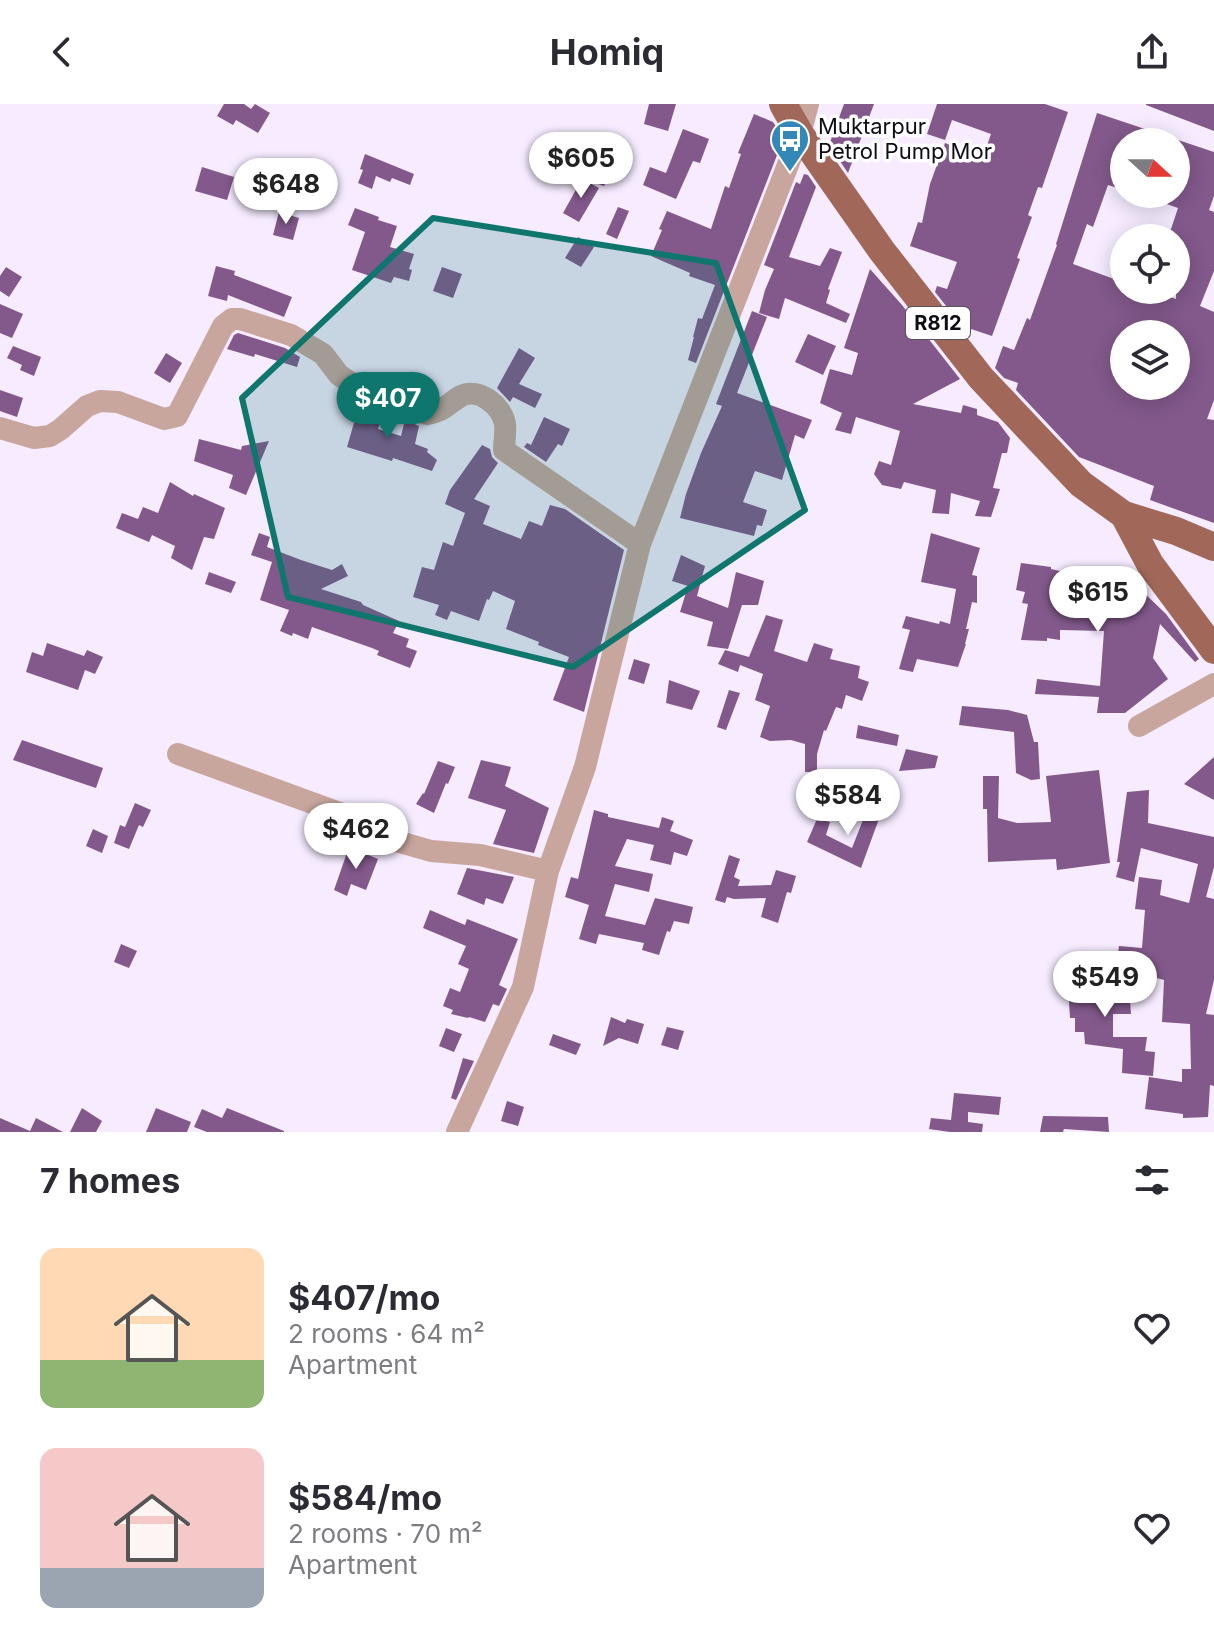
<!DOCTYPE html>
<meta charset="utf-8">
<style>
:root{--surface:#fff;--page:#f2f2f3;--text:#2b2b33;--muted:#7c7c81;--accent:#0f766e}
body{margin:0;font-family:Inter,sans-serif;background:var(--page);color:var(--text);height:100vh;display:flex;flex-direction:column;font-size:30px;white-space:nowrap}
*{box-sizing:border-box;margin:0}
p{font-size:26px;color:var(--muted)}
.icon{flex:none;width:44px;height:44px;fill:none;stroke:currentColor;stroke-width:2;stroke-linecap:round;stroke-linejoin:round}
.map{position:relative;height:1028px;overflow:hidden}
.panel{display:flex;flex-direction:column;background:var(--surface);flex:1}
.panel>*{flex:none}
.needle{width:52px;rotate:111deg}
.controls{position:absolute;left:1110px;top:24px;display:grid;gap:16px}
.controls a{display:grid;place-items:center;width:80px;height:80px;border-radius:50%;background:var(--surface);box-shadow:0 4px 20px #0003;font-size:40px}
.price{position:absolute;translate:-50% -68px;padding:0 18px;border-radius:28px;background:#fff;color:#222;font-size:26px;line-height:52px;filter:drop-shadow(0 2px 4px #0008)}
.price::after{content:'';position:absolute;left:50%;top:48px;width:24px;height:18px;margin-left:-12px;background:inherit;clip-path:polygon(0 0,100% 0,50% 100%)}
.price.current{background:var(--accent);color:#fff}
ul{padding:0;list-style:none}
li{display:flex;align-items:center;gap:24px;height:200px;padding:0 40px}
li span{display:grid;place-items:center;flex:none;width:224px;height:160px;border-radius:16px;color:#555}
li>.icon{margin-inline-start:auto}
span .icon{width:96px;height:96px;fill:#fffc;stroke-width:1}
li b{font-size:34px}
h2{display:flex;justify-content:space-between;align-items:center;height:96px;padding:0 40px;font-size:34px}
header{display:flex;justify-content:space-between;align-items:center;height:104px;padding:0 40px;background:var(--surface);font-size:36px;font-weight:700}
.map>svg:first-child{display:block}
</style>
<header><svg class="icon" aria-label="back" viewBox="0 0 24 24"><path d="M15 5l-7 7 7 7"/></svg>Homiq<svg class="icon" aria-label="share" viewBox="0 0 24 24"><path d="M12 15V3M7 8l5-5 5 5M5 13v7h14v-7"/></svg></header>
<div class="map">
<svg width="1214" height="1028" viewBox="0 0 1214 1028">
<rect width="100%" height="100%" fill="#f6ebff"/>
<!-- building -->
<path fill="#83598c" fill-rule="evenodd" d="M 224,0 L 244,0 L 251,5 L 255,0 L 270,9 L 258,29 L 236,16 L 233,21 L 217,12 Z
M 649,0 L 676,0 L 668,27 L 644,20 Z
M 844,0 L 874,0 L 848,69 L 829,41 Z
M 937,0 L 1045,0 L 1068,8 L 1042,84 L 1038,83 L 1028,111 L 1032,113 L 1017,154 L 1020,155 L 992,232 L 962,222 L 935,188 L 937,182 L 947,185 L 957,158 L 910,142 L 918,118 L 922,119 L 930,80 L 945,39 L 983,53 L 991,30 L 952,16 L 945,36 L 927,30 Z
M 1146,0 L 1214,0 L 1214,27 L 1146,1 Z
M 1097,9 L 1214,48 L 1214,92 L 1209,106 L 1214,108 L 1214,167 L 1200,202 L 1214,208 L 1214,296 L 1207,315 L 1214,316 L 1214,419 L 1150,396 L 1154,382 L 1079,353 L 1016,286 L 1018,279 L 1004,274 L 995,264 L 1003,242 L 1014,246 L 1027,214 L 1030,216 L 1057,141 L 1056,140 ZM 1124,38 L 1176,38 L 1176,90 L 1144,90 L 1144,92 L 1178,104 L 1168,134 L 1176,134 L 1176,195 L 1151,186 L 1124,186 L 1124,150 L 1122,150 L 1114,175 L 1073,160 L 1087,120 L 1093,123 L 1108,81 L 1124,86 ZM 1124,230 L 1176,230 L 1176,282 L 1124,282 Z
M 754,10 L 773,18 L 779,27 L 773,40 L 779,46 L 696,259 L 688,256 L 694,233 L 693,233 L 698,214 L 702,215 L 715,181 L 689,172 L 690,169 L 651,152 L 662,126 L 659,125 L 667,107 L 711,125 L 725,82 L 729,84 L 741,50 L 738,49 Z
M 683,25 L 709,35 L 700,59 L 693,57 L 676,95 L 643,81 L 650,63 L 666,69 Z
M 365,50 L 414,70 L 410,81 L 392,74 L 390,78 L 376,72 L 372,85 L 358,79 L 363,66 L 360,65 Z
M 605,50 L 616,55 L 604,82 L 593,78 Z
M 202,63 L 234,73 L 227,96 L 195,87 Z
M 804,70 L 808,71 L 816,83 L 789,153 L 820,162 L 830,144 L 842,148 L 828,185 L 830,186 L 826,199 L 850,210 L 846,219 L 785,194 L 779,215 L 759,209 L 765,186 L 774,165 L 764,161 L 796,78 L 800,80 Z
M 582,75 L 599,84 L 579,118 L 563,109 Z
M 618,103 L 629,107 L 617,135 L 606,130 Z
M 355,104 L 379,113 L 378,116 L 397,122 L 390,143 L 414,150 L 409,165 L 412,166 L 409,177 L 394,173 L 391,179 L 352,166 L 365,128 L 348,121 Z
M 279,108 L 299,114 L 293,136 L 273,131 Z
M 578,133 L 594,143 L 581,163 L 565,154 Z
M 216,162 L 235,167 L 234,171 L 292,193 L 284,213 L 228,191 L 227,197 L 208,192 Z
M 6,163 L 22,173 L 9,193 L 0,187 L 0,172 Z
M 442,163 L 462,170 L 453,194 L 433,187 Z
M 870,165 L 902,201 L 960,275 L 913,300 L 961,309 L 963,301 L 977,305 L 977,311 L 998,318 L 1010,334 L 1007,349 L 1002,349 L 993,384 L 1000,385 L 991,413 L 975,412 L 980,397 L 951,389 L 949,410 L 932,409 L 936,386 L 904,378 L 901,385 L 882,381 L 874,370 L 879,357 L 891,361 L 900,327 L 856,313 L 851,330 L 835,326 L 842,309 L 820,299 L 830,265 L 852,271 L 858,249 L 844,244 Z
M 0,200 L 23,210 L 12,234 L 0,229 Z
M 752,207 L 767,213 L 737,289 L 812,316 L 804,335 L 795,331 L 782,376 L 755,367 L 743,398 L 767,406 L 762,422 L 757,421 L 754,432 L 680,414 L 686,390 L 701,349 L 722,302 L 716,300 Z
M 238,229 L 285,244 L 300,253 L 297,263 L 255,250 L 254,253 L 227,245 L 234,231 Z
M 808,230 L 836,242 L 823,271 L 795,258 Z
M 13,242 L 41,253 L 34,272 L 20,266 L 22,261 L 7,254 Z
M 519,244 L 535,254 L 519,280 L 542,290 L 535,304 L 513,293 L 510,298 L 497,284 Z
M 166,249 L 182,259 L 170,279 L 154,269 Z
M 0,286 L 23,294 L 17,313 L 0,307 Z
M 360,298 L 383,307 L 378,325 L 401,332 L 405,316 L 419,322 L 415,340 L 428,345 L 427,348 L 437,356 L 432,367 L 393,354 L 392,357 L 347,343 Z
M 544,313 L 570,325 L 562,342 L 558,340 L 546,358 L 524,343 L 527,339 L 531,341 Z
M 199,335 L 241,346 L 242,342 L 269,337 L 246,391 L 229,384 L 233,371 L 194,357 Z
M 482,341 L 490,345 L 492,353 L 498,359 L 474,395 L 490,402 L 483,420 L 521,435 L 529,417 L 542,422 L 550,401 L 565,405 L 624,446 L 584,608 L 553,596 L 569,553 L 538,541 L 539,538 L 506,525 L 515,497 L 493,487 L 489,496 L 487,495 L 479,517 L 451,507 L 447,516 L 435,511 L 439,501 L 413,493 L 422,463 L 434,466 L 443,438 L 453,442 L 465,409 L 445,400 L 450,386 Z
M 170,378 L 193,392 L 194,390 L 225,404 L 214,435 L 204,433 L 192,466 L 171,454 L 175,442 L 152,431 L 149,438 L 116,424 L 122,409 L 138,415 L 143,403 L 158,409 Z
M 259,429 L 270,433 L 267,443 L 301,456 L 332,466 L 342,460 L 348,472 L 321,485 L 361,498 L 363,501 L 399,517 L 393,529 L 409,535 L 406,543 L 417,547 L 410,564 L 377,551 L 379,547 L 372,544 L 312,523 L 308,535 L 293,529 L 292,532 L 280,527 L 289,506 L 260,496 L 272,458 L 251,451 Z
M 931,429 L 980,444 L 972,471 L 977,472 L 977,499 L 972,498 L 966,525 L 969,525 L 965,540 L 966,540 L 958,563 L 917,555 L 913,568 L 899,565 L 910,526 L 902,524 L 906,512 L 939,520 L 940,517 L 950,520 L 956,485 L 921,478 Z
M 681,451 L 705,462 L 697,492 L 728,504 L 736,468 L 764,477 L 758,501 L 742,501 L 728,545 L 707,542 L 713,518 L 680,508 L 688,482 L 672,477 Z
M 1021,459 L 1051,463 L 1051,465 L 1064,468 L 1064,470 L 1103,479 L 1100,503 L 1137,482 L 1166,510 L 1199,555 L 1195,558 L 1160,520 L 1153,554 L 1168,575 L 1125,609 L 1097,609 L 1099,593 L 1035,590 L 1037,575 L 1100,582 L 1104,527 L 1060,526 L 1060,536 L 1047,534 L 1047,537 L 1021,536 L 1028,500 L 1022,499 L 1025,488 L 1016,486 Z
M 209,468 L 236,478 L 231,489 L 205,480 Z
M 766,511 L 783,516 L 774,547 L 807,558 L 814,539 L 833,545 L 830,555 L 860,562 L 858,574 L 869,578 L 862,597 L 846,591 L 842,605 L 836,603 L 826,627 L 824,626 L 817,650 L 817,668 L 805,668 L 805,640 L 791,636 L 770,637 L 760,633 L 770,602 L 755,596 L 763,570 L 740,561 L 738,568 L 718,560 L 725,546 L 749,553 Z
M 47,539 L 84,552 L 87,546 L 103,553 L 95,570 L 85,566 L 78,586 L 26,568 L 32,548 L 43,552 Z
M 634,555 L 650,560 L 644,580 L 628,575 Z
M 669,576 L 700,587 L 692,606 L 666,599 Z
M 729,586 L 740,589 L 726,626 L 717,623 Z
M 962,602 L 1008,606 L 1027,611 L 1034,638 L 1038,638 L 1040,675 L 1031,676 L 1016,669 L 1014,628 L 959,621 Z
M 858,621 L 899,631 L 897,642 L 856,634 Z
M 22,636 L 103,664 L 96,684 L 13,656 Z
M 906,645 L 938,652 L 935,664 L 899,667 Z
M 1214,653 L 1214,696 L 1184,680 Z
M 481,656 L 511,663 L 505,682 L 549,704 L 534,749 L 493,740 L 506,706 L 468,694 Z
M 438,657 L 455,663 L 448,680 L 446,679 L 434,709 L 416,700 L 423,689 L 424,690 Z
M 1099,666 L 1110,759 L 1057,766 L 1056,755 L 988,758 L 987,705 L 983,705 L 983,672 L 999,672 L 998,714 L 1017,719 L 1051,718 L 1046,672 Z
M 1149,686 L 1148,719 L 1214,733 L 1214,763 L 1206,793 L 1214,795 L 1214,876 L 1206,910 L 1214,911 L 1214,982 L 1210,981 L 1208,1013 L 1183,1014 L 1183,1010 L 1145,1005 L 1149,973 L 1182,978 L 1182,965 L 1191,965 L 1190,920 L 1162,918 L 1164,876 L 1132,867 L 1131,871 L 1115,870 L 1119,842 L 1142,844 L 1145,806 L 1135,805 L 1139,773 L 1162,776 L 1160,791 L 1189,799 L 1198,760 L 1141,744 L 1134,778 L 1116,773 L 1120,758 L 1117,758 L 1127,688 Z
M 870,698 L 884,701 L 861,764 L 807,738 L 817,715 L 830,718 L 826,731 L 852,744 Z
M 135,699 L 151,706 L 143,723 L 139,721 L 129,745 L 114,739 L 120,721 L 125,723 Z
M 594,706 L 608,710 L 608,713 L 659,724 L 662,713 L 674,717 L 670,727 L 693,736 L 687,752 L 674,748 L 671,761 L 650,756 L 654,741 L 627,735 L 615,762 L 653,770 L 649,788 L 615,780 L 605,812 L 645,821 L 655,794 L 693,803 L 689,820 L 674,817 L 670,828 L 667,827 L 659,851 L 642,846 L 644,839 L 599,830 L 596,840 L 579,835 L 589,801 L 565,793 L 571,773 L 578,775 Z
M 93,725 L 108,732 L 102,749 L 86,742 Z
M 349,743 L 378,755 L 366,786 L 351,780 L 347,792 L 334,786 Z
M 729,751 L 740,755 L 734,773 L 740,776 L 738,782 L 771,781 L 776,766 L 796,772 L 791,789 L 787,788 L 778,819 L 761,813 L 766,794 L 734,795 L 727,793 L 725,799 L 715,796 Z
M 467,764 L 514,773 L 503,800 L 486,794 L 484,801 L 457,790 Z
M 430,806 L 465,821 L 467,815 L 518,835 L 499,881 L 507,885 L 499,902 L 493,900 L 485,918 L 469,913 L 468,914 L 451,910 L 453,906 L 443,902 L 450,884 L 460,888 L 469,865 L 458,860 L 466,842 L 423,824 Z
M 121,840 L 137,847 L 129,864 L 114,858 Z
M 1062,868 L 1113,868 L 1113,897 L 1130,897 L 1131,910 L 1113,910 L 1113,933 L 1147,933 L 1145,947 L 1155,948 L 1153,972 L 1122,969 L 1123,945 L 1085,940 L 1084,928 L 1075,928 L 1075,914 L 1070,914 L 1068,883 L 1061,883 Z
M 611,913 L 625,919 L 627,915 L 644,920 L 638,940 L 619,934 L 603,942 Z
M 667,923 L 684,927 L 678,946 L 661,941 Z
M 446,924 L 462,930 L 454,948 L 439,942 Z
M 553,930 L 581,940 L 576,951 L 549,941 Z
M 463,954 L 474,957 L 456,996 L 451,994 Z
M 954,989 L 1001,993 L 999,1011 L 968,1008 L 968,1018 L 983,1020 L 982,1028 L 950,1028 L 929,1025 L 931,1014 L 951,1016 Z
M 507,997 L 524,1003 L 518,1022 L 501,1017 Z
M 82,1004 L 102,1017 L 96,1028 L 70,1028 Z
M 156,1004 L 191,1018 L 187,1028 L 146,1028 Z
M 227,1004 L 284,1027 L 284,1028 L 207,1028 L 194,1023 L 202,1005 L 222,1014 Z
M 1043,1012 L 1108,1013 L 1109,1028 L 1064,1025 L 1063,1028 L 1040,1028 Z
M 0,1014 L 30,1027 L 36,1014 L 63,1028 L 0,1028 Z"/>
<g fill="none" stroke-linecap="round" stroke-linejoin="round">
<!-- minor -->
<path stroke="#c8a69e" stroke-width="22" d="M 0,324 L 34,334 L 50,332 L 61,325 L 87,302 L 100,297 L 118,298 L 164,315 L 177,312 L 223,222 L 232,215 L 240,215 L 291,231 L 323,250 L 339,271 L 354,281 L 427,310 C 444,308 448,299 461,292 C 479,283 502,302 505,320 C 506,328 504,338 504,346 L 640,440
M 1139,622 L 1214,580
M 178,650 L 367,719 L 396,737 L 431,747 L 480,751 L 548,767
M 457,1028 L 523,883 L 548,767 L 585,663 L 640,440 L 800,30 L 808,0"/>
<!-- major -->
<path stroke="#a16859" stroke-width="28" d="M 783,0 L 800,30 L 882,147 L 981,274 L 1081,380 L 1124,411 L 1176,427 L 1214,443
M 1124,411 L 1150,460 L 1214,546"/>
</g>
<!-- marked area -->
<path fill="#0f766e" fill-opacity="0.2" stroke="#0f766e" stroke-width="6" stroke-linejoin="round" d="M 433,114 L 716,159 L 805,406 L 573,563 L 288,493 L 242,294 Z"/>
<!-- icons -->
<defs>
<symbol id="bus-pin" viewBox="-11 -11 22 30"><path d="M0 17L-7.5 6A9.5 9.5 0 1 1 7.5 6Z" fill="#3488b8" stroke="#fdfdfd"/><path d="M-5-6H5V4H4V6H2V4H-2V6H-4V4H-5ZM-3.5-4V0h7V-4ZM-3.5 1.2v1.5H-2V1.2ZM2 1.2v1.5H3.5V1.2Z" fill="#fff"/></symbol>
</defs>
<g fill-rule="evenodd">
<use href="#bus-pin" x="768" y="13" width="44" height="60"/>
</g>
<g text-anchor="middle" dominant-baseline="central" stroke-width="7" stroke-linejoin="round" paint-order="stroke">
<!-- shield labels -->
<rect fill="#fdfdfd" stroke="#57545a" stroke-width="2" x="906" y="203" width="64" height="32" rx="6"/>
<g font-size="20" font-weight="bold" fill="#100c14">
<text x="938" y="219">R812</text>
</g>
<!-- poi labels -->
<g font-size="22" fill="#100c14" stroke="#fdfdfd" text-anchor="start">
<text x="818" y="22">Muktarpur<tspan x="818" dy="25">Petrol Pump Mor</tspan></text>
</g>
</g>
</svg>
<div class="controls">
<a><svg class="needle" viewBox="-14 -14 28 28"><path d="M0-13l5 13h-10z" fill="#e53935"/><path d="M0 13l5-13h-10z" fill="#7c7c81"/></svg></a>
<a><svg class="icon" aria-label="locate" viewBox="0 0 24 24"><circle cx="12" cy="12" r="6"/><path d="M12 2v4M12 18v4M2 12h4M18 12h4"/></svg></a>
<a><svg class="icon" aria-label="layers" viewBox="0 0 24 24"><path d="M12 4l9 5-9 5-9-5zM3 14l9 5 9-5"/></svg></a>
</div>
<b class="price" style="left:581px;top:96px">$605</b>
<b class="price" style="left:286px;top:122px">$648</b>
<b class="price current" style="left:388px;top:336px">$407</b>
<b class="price" style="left:1098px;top:530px">$615</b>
<b class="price" style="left:848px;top:733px">$584</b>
<b class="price" style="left:356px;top:767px">$462</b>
<b class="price" style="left:1105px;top:915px">$549</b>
</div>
<section class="panel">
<h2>7 homes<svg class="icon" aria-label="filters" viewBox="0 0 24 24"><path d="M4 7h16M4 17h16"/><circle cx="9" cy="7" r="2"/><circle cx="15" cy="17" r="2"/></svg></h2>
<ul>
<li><span style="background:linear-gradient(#ffd9b3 70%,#8fb573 0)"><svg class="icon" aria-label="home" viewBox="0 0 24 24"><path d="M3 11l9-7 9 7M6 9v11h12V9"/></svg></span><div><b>$407/mo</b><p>2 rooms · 64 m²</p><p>Apartment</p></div><svg class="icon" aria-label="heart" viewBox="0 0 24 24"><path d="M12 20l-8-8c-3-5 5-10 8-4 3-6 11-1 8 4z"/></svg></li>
<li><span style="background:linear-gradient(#f6c9c9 75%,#9aa5b1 0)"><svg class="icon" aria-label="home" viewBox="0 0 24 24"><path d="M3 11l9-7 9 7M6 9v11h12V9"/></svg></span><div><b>$584/mo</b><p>2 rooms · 70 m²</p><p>Apartment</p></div><svg class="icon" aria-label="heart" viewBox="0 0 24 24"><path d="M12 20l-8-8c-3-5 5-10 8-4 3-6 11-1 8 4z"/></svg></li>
</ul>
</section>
